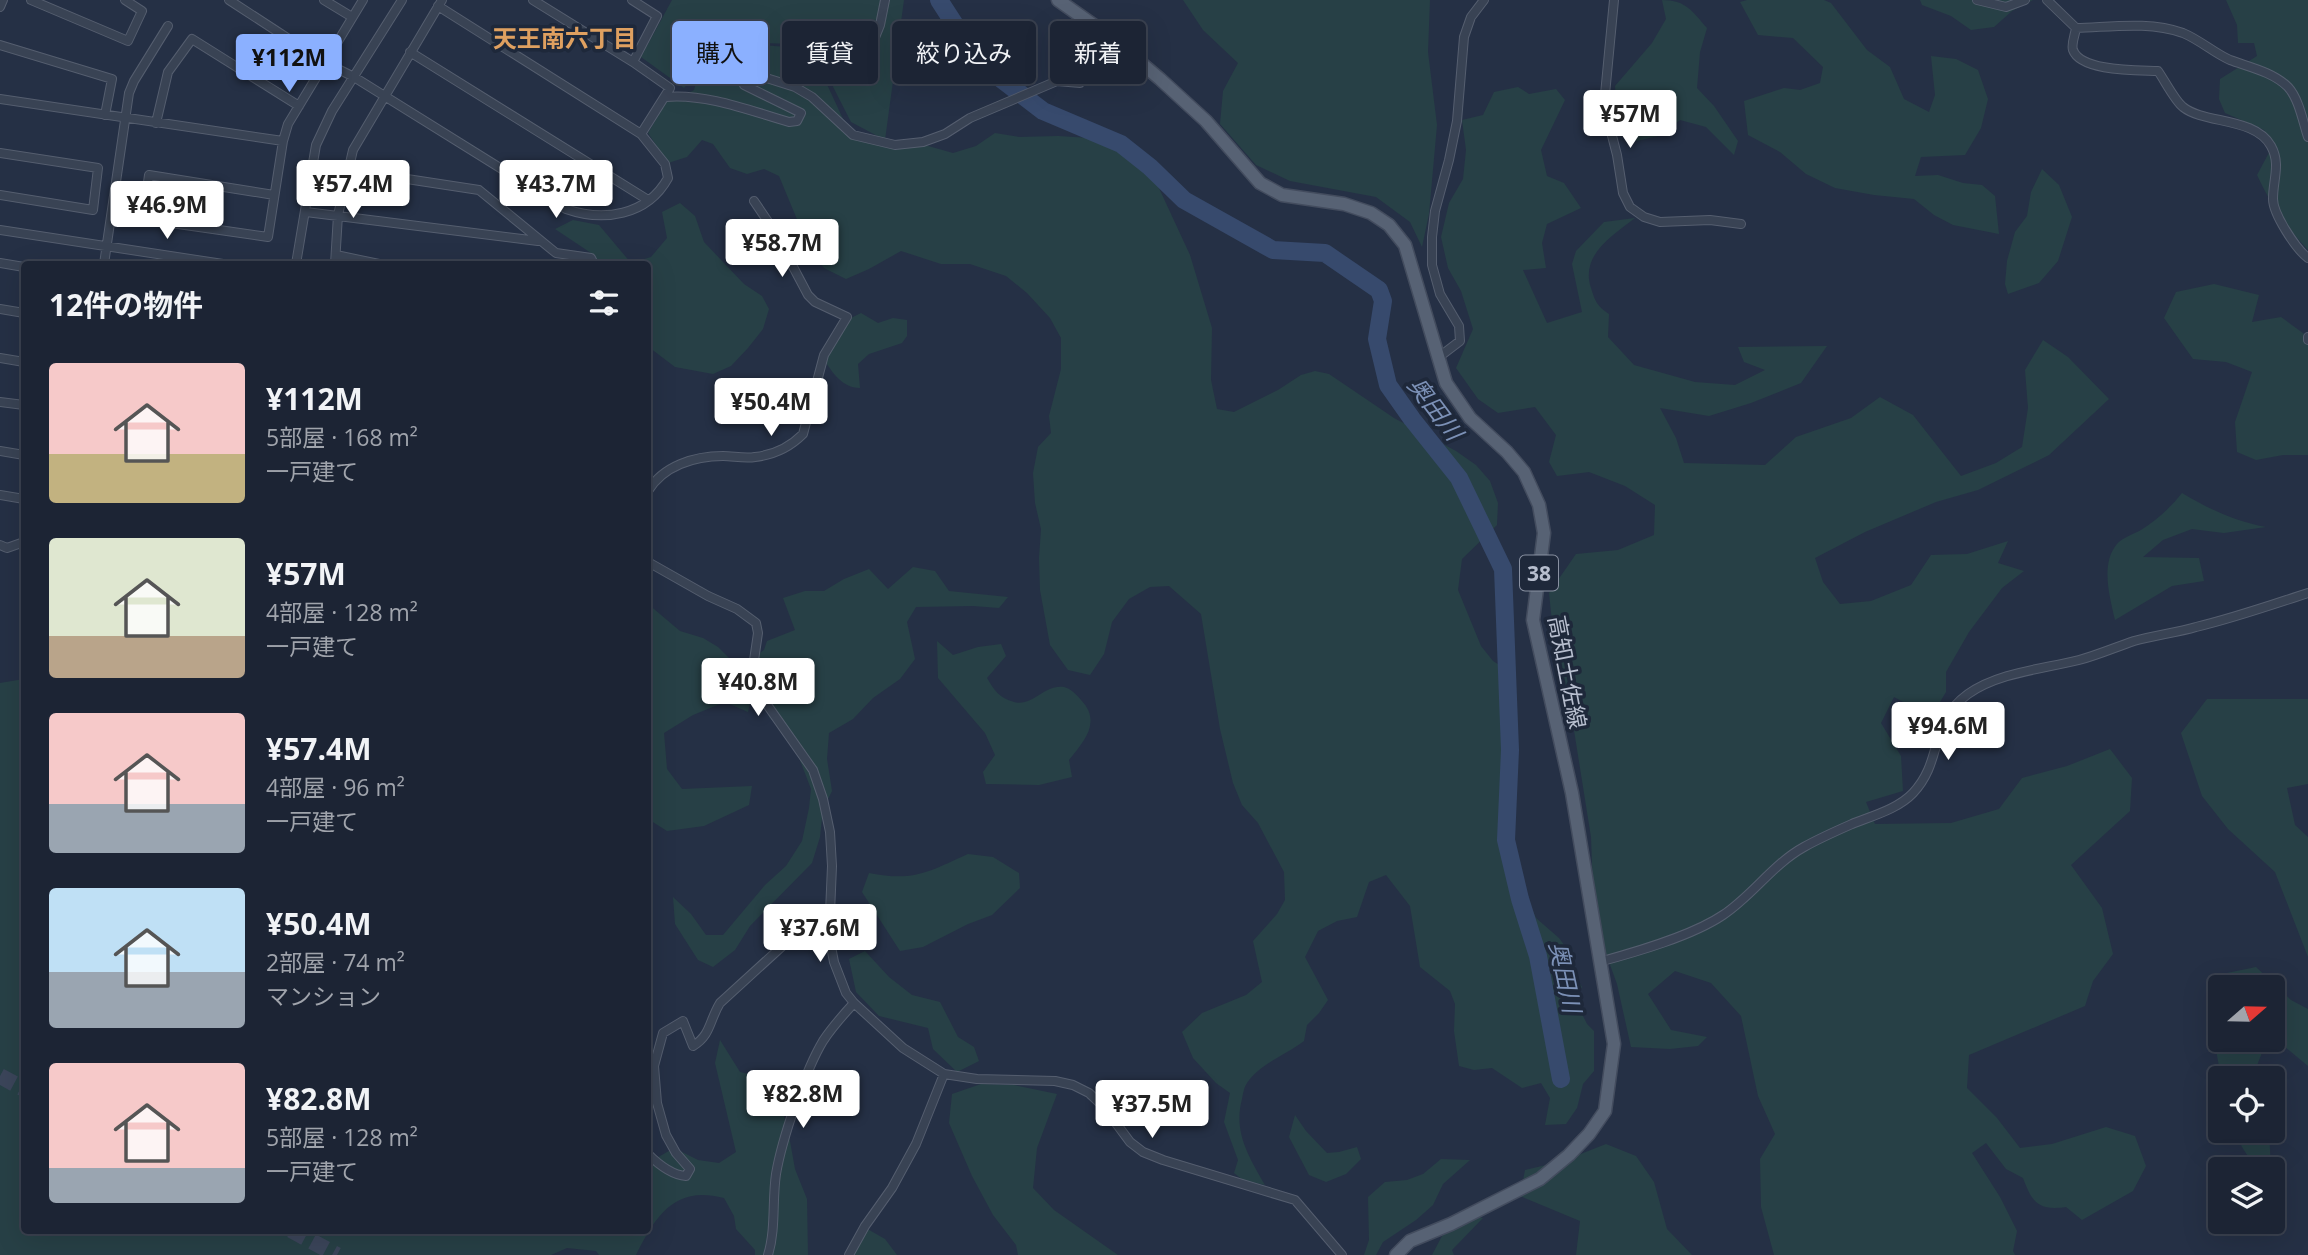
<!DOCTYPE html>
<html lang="ja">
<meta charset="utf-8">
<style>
:root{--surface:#1c2434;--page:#293040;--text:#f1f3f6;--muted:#a0a4ac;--line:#3a414f;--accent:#8bb0ff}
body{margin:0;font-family:"Open Sans","Noto Sans JP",sans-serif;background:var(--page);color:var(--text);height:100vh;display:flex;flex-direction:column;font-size:26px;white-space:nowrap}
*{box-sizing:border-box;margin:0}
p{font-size:23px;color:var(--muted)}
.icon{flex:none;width:38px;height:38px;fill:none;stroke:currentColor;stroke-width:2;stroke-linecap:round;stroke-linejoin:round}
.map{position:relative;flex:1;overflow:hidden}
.side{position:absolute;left:21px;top:261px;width:630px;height:973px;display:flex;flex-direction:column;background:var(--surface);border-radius:7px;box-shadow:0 7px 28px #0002,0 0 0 2px var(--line)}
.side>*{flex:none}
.hud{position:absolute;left:672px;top:21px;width:665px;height:63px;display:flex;gap:14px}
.needle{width:46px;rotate:70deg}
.buttons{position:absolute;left:2208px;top:975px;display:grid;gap:14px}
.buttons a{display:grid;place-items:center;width:77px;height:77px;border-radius:7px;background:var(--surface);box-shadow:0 7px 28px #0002,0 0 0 2px var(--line);font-size:35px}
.price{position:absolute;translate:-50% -60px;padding:0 16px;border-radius:7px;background:#fff;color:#222;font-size:23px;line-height:46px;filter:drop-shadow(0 2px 4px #0008)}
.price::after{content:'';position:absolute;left:50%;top:42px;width:21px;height:16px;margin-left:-10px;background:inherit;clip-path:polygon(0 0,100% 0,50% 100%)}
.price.active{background:var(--accent);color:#111}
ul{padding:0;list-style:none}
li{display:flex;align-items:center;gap:21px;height:175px;padding:0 28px}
li span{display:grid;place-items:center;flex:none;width:196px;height:140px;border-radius:7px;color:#555}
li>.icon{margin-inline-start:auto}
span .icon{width:84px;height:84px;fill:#fffc;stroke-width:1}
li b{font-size:30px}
h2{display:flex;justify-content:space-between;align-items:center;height:84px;padding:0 28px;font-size:30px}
.tag{padding:0 24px;border-radius:7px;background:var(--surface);box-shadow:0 7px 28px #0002,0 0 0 2px var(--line);font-size:24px;line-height:63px}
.tag.active{background:var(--accent);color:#111}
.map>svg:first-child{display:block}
</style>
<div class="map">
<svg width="2308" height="1255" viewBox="0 0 2308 1255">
<rect width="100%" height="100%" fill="#253045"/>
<!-- green -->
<path fill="#274046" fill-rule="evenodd" d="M 672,0 L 904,0 L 885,140 L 851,122 L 828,77 L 795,44 L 726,42 L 684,88 L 641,57 Z
M 1183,0 L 1430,0 L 1428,52 L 1437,125 L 1429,214 L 1422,247 L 1410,222 L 1376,197 L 1290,181 L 1256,165 L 1220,124 L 1223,91 L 1238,63 L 1203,30 Z
M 1662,0 C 1686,0 1692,11 1707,28 L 1700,52 L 1697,88 L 1714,106 L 1738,141 L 1734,155 L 1706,127 L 1680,120 L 1658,136 L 1637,141 L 1618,124 L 1615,86 L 1652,43 L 1666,19 Z
M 1747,0 L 1824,0 L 1831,3 L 1867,50 L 1890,67 L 1904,99 L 1929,112 L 1935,95 L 1931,56 L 1956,59 L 1978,70 L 1988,99 L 1981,128 L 1965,155 L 1921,157 L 1915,176 L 1938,175 L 1963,183 L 1982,185 L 1995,196 L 1999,234 L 1953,225 L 1934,215 L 1914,199 L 1874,195 L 1835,188 L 1806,174 L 1780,152 L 1748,135 L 1744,101 L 1784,88 L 1800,90 L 1820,83 L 1823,67 L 1793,38 L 1758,35 L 1740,2 Z
M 1920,0 L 2033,0 L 2012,11 L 1994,27 L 1971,30 L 1951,16 L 1922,5 Z
M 2226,0 L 2308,0 L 2308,250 C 2284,224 2272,207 2257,175 L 2272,147 L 2264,130 L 2225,113 L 2219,99 L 2220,79 L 2257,56 L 2254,43 L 2238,43 L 2237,25 Z
M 762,45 L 787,47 L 824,78 L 844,121 L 860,140 L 882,145 L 907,140 L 953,153 L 976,146 L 995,133 L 1019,137 L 1058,136 L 1106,139 L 1146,166 L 1158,186 L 1190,255 L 1212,328 L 1211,380 L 1217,409 L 1234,412 L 1278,390 L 1301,375 L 1315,371 L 1329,374 L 1394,418 L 1456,451 L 1476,465 L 1490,481 L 1498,503 L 1497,525 L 1462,559 L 1458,590 L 1481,646 L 1493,661 L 1512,673 L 1509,710 L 1510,763 L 1503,820 L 1511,862 L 1536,918 L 1559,938 L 1570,953 L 1573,972 L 1582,987 L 1575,1000 L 1587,1024 L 1594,1031 L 1594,1071 L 1583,1084 L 1577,1108 L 1566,1124 L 1545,1125 L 1550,1098 L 1541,1083 L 1522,1088 L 1492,1068 L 1474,1070 L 1459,1066 L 1454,1031 L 1455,1004 L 1450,991 L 1420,967 L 1410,906 L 1386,875 L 1369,882 L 1357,917 L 1337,921 L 1318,931 L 1305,957 L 1328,1000 L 1319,1013 L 1307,1025 L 1304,1041 C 1286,1055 1259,1064 1247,1083 C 1244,1087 1243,1094 1242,1099 C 1233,1132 1249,1157 1265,1185 L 1243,1180 L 1234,1173 L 1238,1160 L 1224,1122 L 1230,1093 L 1216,1083 L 1193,1058 L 1182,1032 L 1202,1013 L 1246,995 L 1262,982 L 1253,941 L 1277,914 L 1285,900 L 1284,872 L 1258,823 L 1242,805 L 1233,783 L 1220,729 L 1201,614 L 1169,586 L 1150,587 L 1129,599 L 1112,622 L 1104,654 L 1090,675 L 1068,670 L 1050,645 L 1040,590 L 1039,558 L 1041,529 L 1035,503 L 1033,473 L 1038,447 L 1051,433 L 1049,416 L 1061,369 L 1061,338 L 1050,318 L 1027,293 L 1006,276 L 970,264 L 941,264 L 901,251 L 869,269 L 846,279 L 824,268 L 811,253 L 779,176 L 764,169 L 747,174 L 730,168 L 713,144 L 702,140 L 687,157 L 668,163 L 648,133 L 667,101 L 676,100 L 694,90 L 697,79 L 726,47 Z
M 1518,87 L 1529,94 L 1556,89 L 1565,100 L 1541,150 L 1547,176 L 1564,183 L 1581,208 L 1547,224 L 1542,243 L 1546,268 L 1523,270 L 1547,323 L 1582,312 L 1572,264 L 1576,251 L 1604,222 L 1635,218 C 1612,236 1580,255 1591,288 C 1595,301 1597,306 1609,314 L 1608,337 L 1634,365 L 1695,382 L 1735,385 L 1765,370 L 1744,362 L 1738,347 L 1827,346 L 1801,383 L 1751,403 L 1709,416 L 1660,408 L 1676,438 L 1684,463 L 1765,465 L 1796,437 L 1851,418 L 1880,397 L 1913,415 L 1961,476 L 1996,463 L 2022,447 L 2028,408 L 2025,370 L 2043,340 L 2068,357 L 2109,399 L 2049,455 L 1978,490 L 1936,502 L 1865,532 L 1815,558 L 1823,582 L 1840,604 L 1871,601 L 1911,585 L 1931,555 L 1967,554 L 2008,541 L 1998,563 L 2024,571 L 2002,588 L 1969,632 L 1946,672 L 1946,692 L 1931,717 L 1894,697 L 1881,723 L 1901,756 L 1903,791 L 1866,802 L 1875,824 L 1951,823 L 1999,809 L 2022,778 L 2067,766 L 2110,749 L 2132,778 L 2130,811 L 2071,865 L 2102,908 L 2113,954 L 2093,981 L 2085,1006 L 1969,1055 L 1967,1088 L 1997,1118 L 2020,1148 L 2052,1144 L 2106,1127 L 2135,1136 L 2146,1166 L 2133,1191 L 2082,1220 L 2066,1207 C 2038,1211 2032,1202 2023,1178 L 2006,1169 L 1986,1143 L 1972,1153 L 2000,1197 L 2017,1231 L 2013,1251 L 2015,1255 L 1774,1255 L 1761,1207 L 1760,1159 L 1775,1134 L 1758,1096 L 1741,1016 L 1711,983 L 1675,971 L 1648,994 L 1671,1030 L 1707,1037 L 1698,1046 L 1670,1049 L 1631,1047 L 1617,984 L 1594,921 L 1591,837 L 1573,724 L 1557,669 L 1549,593 L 1576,554 L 1618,550 L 1654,535 L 1655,505 L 1625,486 L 1589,472 L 1557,476 L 1549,462 L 1556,435 L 1535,407 L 1498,413 L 1478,399 L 1456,368 L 1473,329 L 1461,291 L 1448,268 L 1441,237 L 1449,203 L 1463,179 L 1466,150 L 1462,120 L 1483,115 L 1494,92 Z
M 2042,169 L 2059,185 L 2072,217 L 2058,261 L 2039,283 L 2008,294 L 2005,284 L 2007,261 L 2015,232 L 2027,216 L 2031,192 Z
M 680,203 L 695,216 L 704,242 L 744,284 L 762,296 L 769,309 L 763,329 L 748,348 L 731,366 L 713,374 L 675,367 L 650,348 L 648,348 L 648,264 L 595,264 L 591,253 L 555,229 L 573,220 L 599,225 L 631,263 L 651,257 L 667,238 L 662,212 Z
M 2214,284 L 2259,295 L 2252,322 L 2281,317 L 2307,336 L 2308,334 L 2308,455 L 2283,455 L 2256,460 L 2237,452 L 2235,422 L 2252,372 L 2226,362 L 2193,359 L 2164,318 L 2176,292 Z
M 861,313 L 878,323 L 893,318 L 907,320 L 907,336 L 902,343 L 869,354 L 858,364 L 860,388 C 842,388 832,372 823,358 L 847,320 Z
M 2182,493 C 2209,509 2234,521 2266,527 L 2224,533 L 2192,529 L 2163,540 L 2143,557 L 2199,558 L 2204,581 L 2172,586 L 2115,620 C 2110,598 2100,564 2117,544 C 2122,538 2134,534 2141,530 C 2156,521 2171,507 2182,493 Z
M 913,567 L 935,571 L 949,591 L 1008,597 L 999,608 L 973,606 L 916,607 L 907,622 L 915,659 L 900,679 L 873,698 L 853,719 L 829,733 L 827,759 L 832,791 L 823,809 L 820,837 L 812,863 L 750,926 L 735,950 L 713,967 L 698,960 L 675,924 L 673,897 L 691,914 L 706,935 L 723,935 L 765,885 L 786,866 L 802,841 L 809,808 L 811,789 L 793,742 L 769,717 L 766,694 L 753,691 L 748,712 L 725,702 L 693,715 L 664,733 L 667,769 L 682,789 L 752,786 L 749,805 L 704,826 L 667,831 L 648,819 L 648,604 L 680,631 L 703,638 L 718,647 L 739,668 L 764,650 L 767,641 L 795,630 L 783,598 L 805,591 L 824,591 L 844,579 L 869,569 L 888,589 Z
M 937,641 L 953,655 L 978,647 L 1001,644 L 1006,656 L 987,678 C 994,690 999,698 1014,702 C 1033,707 1044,684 1064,687 C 1070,688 1077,695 1081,700 C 1102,722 1084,741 1069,760 L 1072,777 L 1039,785 L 986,784 L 983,772 L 995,755 L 985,733 L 938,678 Z
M 24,679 L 24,1230 L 648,1230 L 648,1163 L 674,1148 L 698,1160 L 719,1163 L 736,1152 L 715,1063 L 720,1040 L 740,1072 L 748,1074 L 771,1071 L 788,1130 L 795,1169 L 807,1199 L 808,1255 L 755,1255 L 755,1250 L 736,1229 L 734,1216 L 724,1198 C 675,1185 656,1215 636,1255 L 599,1255 L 596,1251 L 567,1248 L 551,1255 L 0,1255 L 0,683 Z
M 2207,699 L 2308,699 L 2308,784 L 2287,788 L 2295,825 L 2308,837 L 2308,957 L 2275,872 L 2228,829 L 2202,796 L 2181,733 Z
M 968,854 L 993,857 L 1019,873 L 1020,888 L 992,915 L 968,924 L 923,947 L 900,951 L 862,892 L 869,873 C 914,882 928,872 968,854 Z
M 865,951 L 889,977 L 912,995 L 940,1002 L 958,1037 L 974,1047 L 979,1061 L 957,1072 L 933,1049 L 928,1028 L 879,1016 L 856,992 L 849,959 Z
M 2256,967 L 2291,1000 L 2308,1009 L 2308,1066 L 2285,1047 L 2263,1050 L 2256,1068 L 2258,1078 L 2221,1078 L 2215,1044 L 2222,974 ZM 2221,987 L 2273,987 L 2273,1040 L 2221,1040 Z
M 981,1084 L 1014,1085 L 1057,1094 L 1037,1148 L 1033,1188 L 1054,1210 L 1118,1255 L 1018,1255 L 1016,1245 L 993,1215 L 972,1176 L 949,1123 L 952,1094 Z
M 1295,1115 L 1306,1131 L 1327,1153 L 1339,1152 L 1357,1147 L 1361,1159 L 1346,1174 L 1326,1182 L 1309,1175 L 1289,1137 Z
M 2235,1131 L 2269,1131 L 2271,1169 C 2249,1165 2243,1150 2235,1131 Z
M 1606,1144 L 1636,1156 L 1654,1182 L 1667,1229 L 1692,1255 L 1576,1255 L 1580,1221 L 1520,1196 L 1525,1170 L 1563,1161 Z
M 1441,1159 L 1470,1160 L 1443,1184 L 1433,1205 L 1416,1220 L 1383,1242 L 1376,1255 L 1364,1255 L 1369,1240 L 1368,1197 L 1385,1182 L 1407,1180 L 1423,1174 Z
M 1468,1215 L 1483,1218 L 1452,1250 L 1454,1255 L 1432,1255 L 1442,1236 Z
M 864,1227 L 885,1239 L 897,1255 L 854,1255 Z"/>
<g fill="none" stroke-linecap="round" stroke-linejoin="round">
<!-- river -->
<path stroke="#374a6d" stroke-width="18" d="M 939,0 L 979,62 L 1043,111 L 1121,144 L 1150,167 L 1184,200 L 1273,250 L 1325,253 L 1379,290 L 1383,301 L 1377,339 L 1388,385 L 1412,419 L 1459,478 L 1503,569 L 1510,750 L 1506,840 L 1520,899 L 1538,956 L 1561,1079"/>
<!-- highway-tunnel -->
<path stroke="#3b455a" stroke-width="16" stroke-dasharray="16 8" stroke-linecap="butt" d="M 0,1076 L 24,1089
M 291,1230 L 337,1255"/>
<defs>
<path id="street" d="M 31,0 L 128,41 L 142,11 L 125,0
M 229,0 L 324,62 L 354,77 L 566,209 C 603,222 647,216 668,178 L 665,164 L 641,134 L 438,6
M 324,0 L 352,17
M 533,0 L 633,62
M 632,0 L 657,16 L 633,62 L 670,88 L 641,134
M 1614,0 L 1604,105 L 1617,155 L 1623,193 L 1630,207 L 1644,217 L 1660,222 L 1710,220 L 1741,224
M 1977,0 L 2006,7 L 2025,0
M 2047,0 L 2076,28 C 2112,27 2149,21 2183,33 C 2200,40 2214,53 2230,60 C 2249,67 2273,72 2288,87 C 2299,99 2303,122 2308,137
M 0,7 L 3,0
M 2076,28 C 2075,35 2071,44 2073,50 C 2081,72 2139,70 2158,71 C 2165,81 2175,101 2183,107 C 2204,124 2255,117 2271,146 C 2281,164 2273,179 2273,199 C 2273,214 2296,249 2308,258
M 0,45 L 112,79 L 105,115
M 410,52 L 648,200
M 843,77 L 865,62 L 880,25 L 885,0
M 665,97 C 706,93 751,111 789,122 L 797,121 L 801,113 L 744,85 L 742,79 L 746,76 L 760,76 L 795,87 L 812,97 L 853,135 L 895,145 L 923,142 L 945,134 L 970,118 L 1057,81 L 1080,83 L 1109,36
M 0,99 L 283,141
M 156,123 L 168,72 L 192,39 L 299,106
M 0,153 L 98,168 L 93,210 L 0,195
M 348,170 L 479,190 L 556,253 L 591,258 L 594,264
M 274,195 L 149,175 L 143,219 L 268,237 L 283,141 L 288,124 L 363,0
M 306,212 L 538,241
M 0,230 L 223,264
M 336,255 L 379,264
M 0,263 L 24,267
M 104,264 L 129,93 L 134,81 L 168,26
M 296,264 L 316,145 L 332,111 L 402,0
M 335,264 L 338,215 L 353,150 L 442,0
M 0,309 L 24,313
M 2308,337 L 2308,340
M 1439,357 L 1460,341 L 1459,326 L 1440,294 L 1432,265 L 1432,237 L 1435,211 L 1449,160 L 1457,121 L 1464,37 L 1471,17 L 1484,0
M 0,358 L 24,362
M 0,402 L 24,405
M 0,451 L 24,455
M 648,491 C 663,466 694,456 723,456 C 733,456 745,459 755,457 C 773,455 790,447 803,434 L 824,355 L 847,317 L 815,302 L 808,295 L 773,229 L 754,201
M 0,495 L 24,499
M 0,545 L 7,548 L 24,542
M 648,562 L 708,596 L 737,609 L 756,623 L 758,633 L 752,674 L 758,692 L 813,770 L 823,799 L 830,832 L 832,866 L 829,936 L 834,962 L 846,993 L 854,1003 L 903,1048 L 944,1074 L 977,1079 L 1055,1081 L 1073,1085 L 1089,1093 L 1104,1107 L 1130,1142 L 1143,1152 L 1163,1160 L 1295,1200 L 1342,1255
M 1599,962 C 1636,952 1692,936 1723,915 C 1752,896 1773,864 1804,847 C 1820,838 1836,831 1852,824 C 1872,816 1898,809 1913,793 C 1944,760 1928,723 1968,694 C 1999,672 2044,669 2079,660 C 2098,655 2116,647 2134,641 C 2155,635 2176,633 2196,627 C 2234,618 2271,605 2308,593
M 648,1154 C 658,1164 671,1175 686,1176 L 690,1169 L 676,1153 L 666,1135 L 657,1103 L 654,1066 L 663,1033 L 683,1021 L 693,1046 C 711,1035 709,1021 720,1003 L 800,930 L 830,912
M 768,1255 C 776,1229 772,1201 776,1174 C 782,1139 805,1071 823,1041 C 832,1027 843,1015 854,1003
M 849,1255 L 865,1226 L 892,1188 L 916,1144 L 944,1074"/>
<path id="primary" d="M 1058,0 L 1109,36 L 1160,79 L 1206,121 L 1260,183 L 1282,195 L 1344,204 L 1371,213 L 1389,225 L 1405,245 L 1446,383 L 1470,418 L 1507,452 L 1524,472 L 1539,505 L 1544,533 L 1533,620 L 1572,793 L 1614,1044 L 1605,1111 L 1589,1134 L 1569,1155 L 1540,1179 L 1451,1224 L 1410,1241 L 1396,1255"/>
</defs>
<!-- street casing -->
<use href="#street" stroke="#555e6f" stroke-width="10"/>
<!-- primary casing -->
<use href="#primary" stroke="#434c5e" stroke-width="15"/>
<!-- street -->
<use href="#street" stroke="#394354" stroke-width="8"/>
<!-- primary -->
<use href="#primary" stroke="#576274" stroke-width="12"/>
</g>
<g text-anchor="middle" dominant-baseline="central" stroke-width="7" stroke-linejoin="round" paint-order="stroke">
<!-- shield labels -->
<rect fill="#1e283a" stroke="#8991a2" stroke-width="2" x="1520" y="555.5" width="38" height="35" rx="5"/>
<g font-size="21" font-weight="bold" fill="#b7bece">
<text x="1539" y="573">38</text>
</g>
<!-- street labels -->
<g font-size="23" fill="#b7bece" stroke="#1e283a">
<text transform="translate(1568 672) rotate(79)">高知土佐線</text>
</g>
<!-- neighbourhood labels -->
<g font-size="24" font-weight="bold" fill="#dfa060" stroke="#1e283a">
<text x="565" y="37">天王南六丁目</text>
</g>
<!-- water labels -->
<g font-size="24" font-style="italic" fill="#7c91b7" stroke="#1e283a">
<text transform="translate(1436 408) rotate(53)">奥田川</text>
<text transform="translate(1566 977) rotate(78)">奥田川</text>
</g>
</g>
</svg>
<div class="buttons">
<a><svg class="needle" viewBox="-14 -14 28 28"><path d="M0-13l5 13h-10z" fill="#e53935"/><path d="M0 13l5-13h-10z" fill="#a0a4ac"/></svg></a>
<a><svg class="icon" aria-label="locate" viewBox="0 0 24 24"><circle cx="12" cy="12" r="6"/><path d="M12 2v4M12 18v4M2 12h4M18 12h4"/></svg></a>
<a><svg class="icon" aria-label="layers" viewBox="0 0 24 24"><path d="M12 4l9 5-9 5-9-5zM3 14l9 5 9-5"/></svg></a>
</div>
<b class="price active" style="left:289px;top:94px">¥112M</b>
<b class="price" style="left:1630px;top:150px">¥57M</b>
<b class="price" style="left:353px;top:220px">¥57.4M</b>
<b class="price" style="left:556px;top:220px">¥43.7M</b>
<b class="price" style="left:167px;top:241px">¥46.9M</b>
<b class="price" style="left:782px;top:279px">¥58.7M</b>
<b class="price" style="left:771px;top:438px">¥50.4M</b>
<b class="price" style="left:758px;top:718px">¥40.8M</b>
<b class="price" style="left:1948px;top:762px">¥94.6M</b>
<b class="price" style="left:820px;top:964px">¥37.6M</b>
<b class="price" style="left:803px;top:1130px">¥82.8M</b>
<b class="price" style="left:1152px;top:1140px">¥37.5M</b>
<div class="hud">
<a class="tag active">購入</a>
<a class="tag">賃貸</a>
<a class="tag">絞り込み</a>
<a class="tag">新着</a>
</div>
<section class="side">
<h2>12件の物件<svg class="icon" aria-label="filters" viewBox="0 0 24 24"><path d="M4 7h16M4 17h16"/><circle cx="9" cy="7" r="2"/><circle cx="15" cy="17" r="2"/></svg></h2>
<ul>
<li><span style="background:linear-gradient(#f6c9c9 65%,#c2b280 0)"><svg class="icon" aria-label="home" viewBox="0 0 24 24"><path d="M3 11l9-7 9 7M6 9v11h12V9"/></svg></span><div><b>¥112M</b><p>5部屋 · 168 m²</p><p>一戸建て</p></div></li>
<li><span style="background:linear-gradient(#dfe7d0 70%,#b9a48a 0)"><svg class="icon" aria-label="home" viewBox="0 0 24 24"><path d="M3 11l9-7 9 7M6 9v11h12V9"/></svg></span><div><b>¥57M</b><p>4部屋 · 128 m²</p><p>一戸建て</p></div></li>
<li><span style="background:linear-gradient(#f6c9c9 65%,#9aa5b1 0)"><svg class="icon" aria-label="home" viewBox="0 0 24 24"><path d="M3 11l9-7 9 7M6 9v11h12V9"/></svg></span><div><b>¥57.4M</b><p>4部屋 · 96 m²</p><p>一戸建て</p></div></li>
<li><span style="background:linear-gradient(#bfe0f5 60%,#9aa5b1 0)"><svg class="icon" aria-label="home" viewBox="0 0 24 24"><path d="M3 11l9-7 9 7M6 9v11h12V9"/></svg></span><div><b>¥50.4M</b><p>2部屋 · 74 m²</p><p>マンション</p></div></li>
<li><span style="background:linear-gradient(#f6c9c9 75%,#9aa5b1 0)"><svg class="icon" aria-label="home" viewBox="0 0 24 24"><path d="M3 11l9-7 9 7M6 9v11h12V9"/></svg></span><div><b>¥82.8M</b><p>5部屋 · 128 m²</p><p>一戸建て</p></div></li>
</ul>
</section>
</div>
